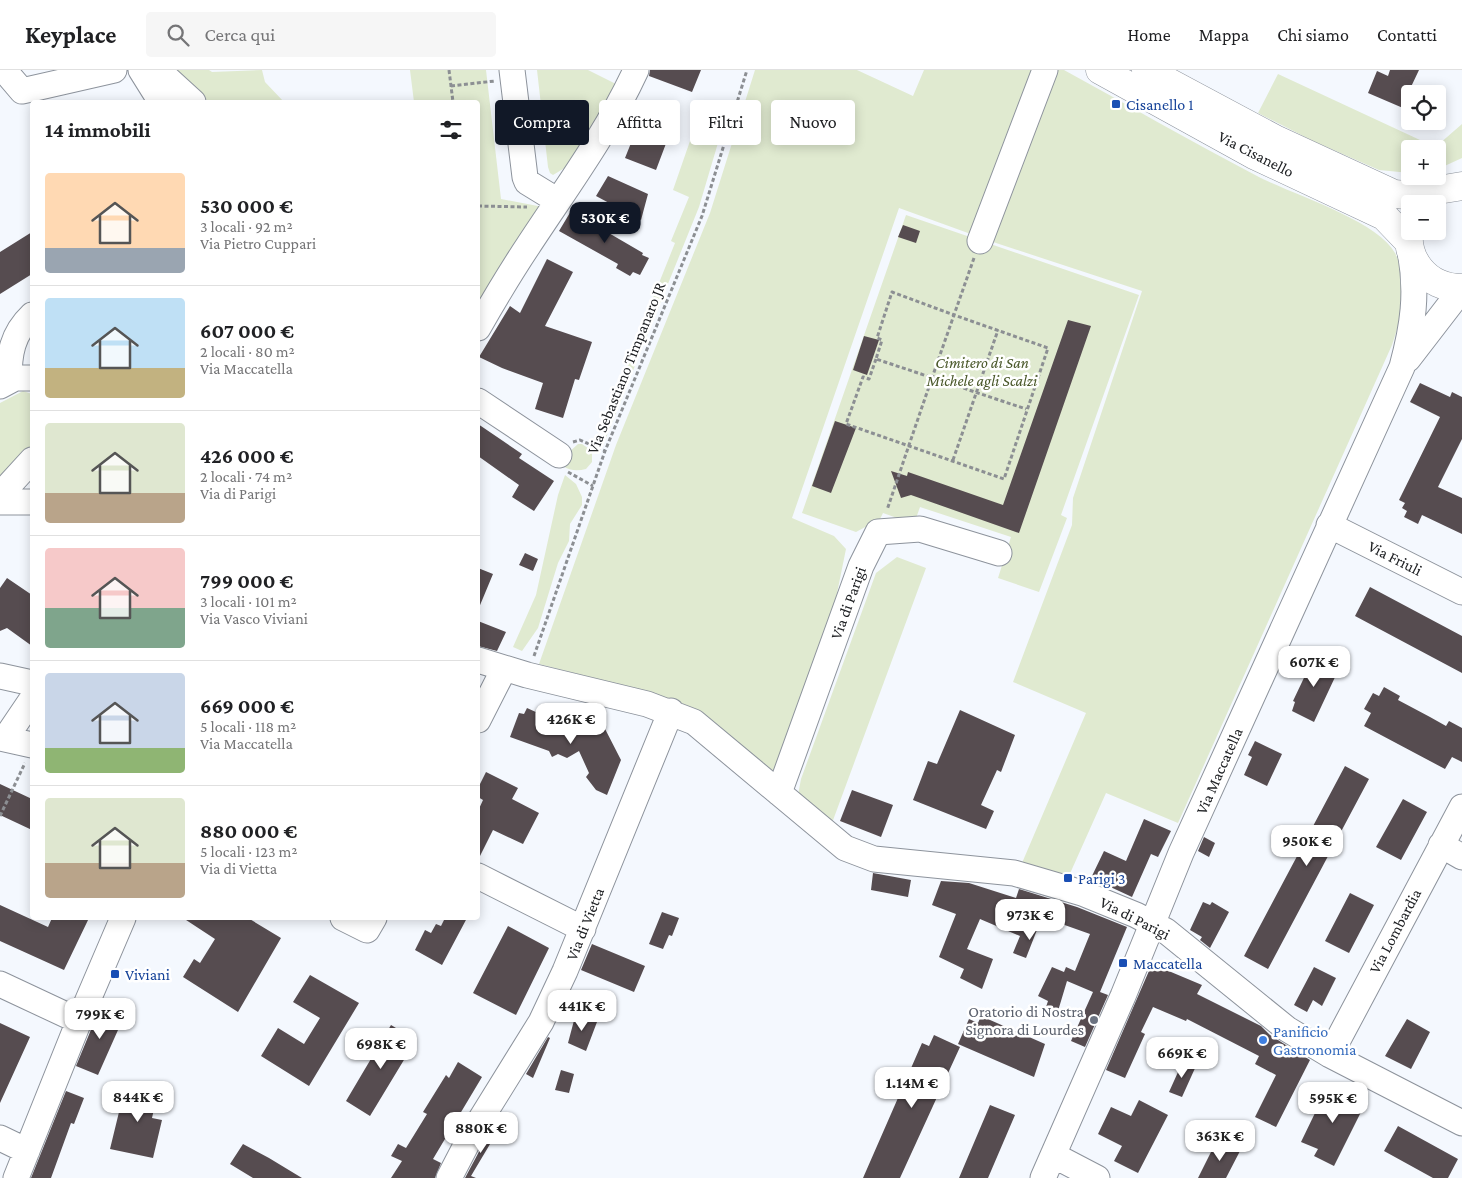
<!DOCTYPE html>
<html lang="it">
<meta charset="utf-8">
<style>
:root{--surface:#fff;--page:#f6f6f6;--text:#202124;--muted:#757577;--line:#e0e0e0;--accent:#111827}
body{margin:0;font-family:"Crimson Pro",serif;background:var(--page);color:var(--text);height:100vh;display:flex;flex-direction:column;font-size:19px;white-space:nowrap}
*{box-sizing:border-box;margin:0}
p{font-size:16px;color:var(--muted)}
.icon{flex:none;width:28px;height:28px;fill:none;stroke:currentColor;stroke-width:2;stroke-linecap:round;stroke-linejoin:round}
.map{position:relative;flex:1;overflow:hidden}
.side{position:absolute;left:30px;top:30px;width:450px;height:820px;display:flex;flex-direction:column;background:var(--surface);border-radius:5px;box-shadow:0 2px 12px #0003}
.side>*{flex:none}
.hud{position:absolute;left:495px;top:30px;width:475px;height:45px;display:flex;gap:10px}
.tools{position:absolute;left:1401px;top:15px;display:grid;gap:10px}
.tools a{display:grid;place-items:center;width:45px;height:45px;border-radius:5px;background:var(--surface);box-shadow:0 2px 12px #0003;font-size:25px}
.price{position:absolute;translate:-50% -42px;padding:0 11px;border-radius:10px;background:#fff;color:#222;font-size:16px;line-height:32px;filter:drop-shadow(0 1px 2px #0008)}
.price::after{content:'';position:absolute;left:50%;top:30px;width:15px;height:11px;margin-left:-8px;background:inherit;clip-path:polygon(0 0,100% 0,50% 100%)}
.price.current{background:var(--accent);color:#fff}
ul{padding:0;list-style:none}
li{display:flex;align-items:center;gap:15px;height:125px;padding:0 15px}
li+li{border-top:1px solid var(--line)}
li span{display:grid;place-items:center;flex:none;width:140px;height:100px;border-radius:5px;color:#555}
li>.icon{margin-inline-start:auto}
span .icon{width:60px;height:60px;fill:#fffc;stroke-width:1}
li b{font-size:21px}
h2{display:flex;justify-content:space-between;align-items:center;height:60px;padding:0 15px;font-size:21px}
.pill{padding:0 18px;border-radius:5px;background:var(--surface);box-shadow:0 2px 12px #0003;font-size:18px;line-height:45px}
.pill.current{background:var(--accent);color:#fff}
header{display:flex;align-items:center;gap:30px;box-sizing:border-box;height:70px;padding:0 25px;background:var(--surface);border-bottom:1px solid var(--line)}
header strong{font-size:24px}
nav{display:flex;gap:28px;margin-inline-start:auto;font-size:18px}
.search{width:350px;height:45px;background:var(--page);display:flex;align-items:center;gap:12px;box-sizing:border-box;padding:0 18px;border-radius:5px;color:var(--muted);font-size:19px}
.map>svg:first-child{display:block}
</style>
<header>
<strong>Keyplace</strong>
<div class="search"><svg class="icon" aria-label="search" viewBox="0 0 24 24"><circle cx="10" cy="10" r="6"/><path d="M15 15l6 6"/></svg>Cerca qui</div>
<nav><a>Home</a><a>Mappa</a><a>Chi siamo</a><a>Contatti</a></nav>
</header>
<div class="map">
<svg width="1462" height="1108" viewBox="0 0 1462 1108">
<rect width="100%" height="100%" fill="#f4f8fe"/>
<!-- green -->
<path fill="#e0ead0" d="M 175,0 L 209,0 L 212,2 L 262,0 L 265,12 L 284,32 L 209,32 Z
M 410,0 L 486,0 L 501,129 L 543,137 L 478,238 L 478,32 L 414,32 Z
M 537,0 L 588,0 L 618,15 L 568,96 L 553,105 L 550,103 L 548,97 Z
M 755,0 L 857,0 L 913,26 L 924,0 L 1040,0 L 979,167 L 899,138 L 792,448 L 834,466 L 846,479 L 835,533 L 775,702 L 771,702 L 658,625 L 539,594 L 616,375 L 710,143 Z
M 1050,0 L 1064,0 C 1128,35 1192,72 1257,106 C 1291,124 1377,150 1395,183 C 1410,211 1402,246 1392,275 L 1178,753 L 1106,723 L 1068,808 L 1022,793 L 1086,643 L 1013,612 L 1072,455 L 1073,428 L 1142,221 L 987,170 Z
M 1278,4 L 1420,70 L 1439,74 L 1462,54 L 1462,88 L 1438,99 L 1438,79 L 1410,79 L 1410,103 L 1379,100 L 1313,71 L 1258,43 Z
M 699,45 L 723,56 L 699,137 L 603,375 L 600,374 L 633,278 L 675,173 L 671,171 L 689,127 L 673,120 Z
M 906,145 L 1139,225 L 1061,445 L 1067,448 L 1039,522 L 998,508 L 1011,467 L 920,437 L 914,454 L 883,443 L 880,449 L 856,462 L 802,443 Z
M 23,321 L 32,324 L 32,376 L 15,401 L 0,417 L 0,333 Z
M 578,374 L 582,374 L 592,381 L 592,392 L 586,399 C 578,401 570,401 563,396 L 567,384 Z
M 565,405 L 576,414 L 582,427 L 582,435 L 570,454 L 569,471 L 558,493 L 538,558 L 522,581 L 513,577 L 536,525 L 558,425 Z
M 897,487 L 926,498 L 832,753 L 798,725 L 801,709 L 876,503 Z"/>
<!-- building -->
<path fill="#564c50" d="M 650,0 L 701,0 L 692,22 L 649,6 Z
M 1390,0 L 1419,0 L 1410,19 L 1410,41 L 1368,23 L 1377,1 L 1388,6 Z
M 643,43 L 673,55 L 656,100 L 625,88 Z
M 608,106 L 648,124 L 641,150 L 596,126 Z
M 571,141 L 643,183 L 642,185 L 649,188 L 640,205 L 633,202 L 630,206 L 616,198 L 618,194 L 559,161 Z
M 903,155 L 920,161 L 916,173 L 898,167 Z
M 32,162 L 32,204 L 0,224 L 0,182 Z
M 547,189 L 573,202 L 545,256 L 592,272 L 579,310 L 575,309 L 563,348 L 535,339 L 543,313 L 502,298 L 479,287 L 510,236 L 520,243 Z
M 1068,250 L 1091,256 L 1019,463 L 911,425 L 901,428 L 891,401 L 907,406 L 908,402 L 1003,435 Z
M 864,266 L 879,270 L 867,305 L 853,300 Z
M 1420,313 L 1450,327 L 1452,322 L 1462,327 L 1462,369 L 1438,417 L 1462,428 L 1462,464 L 1422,445 L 1418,454 L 1404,447 L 1407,441 L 1402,438 L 1405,433 L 1399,430 L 1440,347 L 1410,332 Z
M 835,351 L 856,358 L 831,423 L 812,416 Z
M 478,354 L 522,384 L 519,388 L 554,411 L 534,441 L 512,427 L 519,415 L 478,386 Z
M 525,483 L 538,489 L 533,501 L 519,495 Z
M 478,498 L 493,504 L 478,540 Z
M 7,508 L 32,525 L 32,576 L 7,558 L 0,561 L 0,518 Z
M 1370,517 L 1462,566 L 1462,603 L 1355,546 Z
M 478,551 L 506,562 L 497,581 L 478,576 Z
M 1318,585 L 1336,593 L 1331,603 L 1336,605 L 1314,652 L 1292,641 L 1295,632 L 1293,631 L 1311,593 L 1313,594 Z
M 1384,617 L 1400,626 L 1398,630 L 1430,647 L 1446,656 L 1449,651 L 1462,658 L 1462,692 L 1452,687 L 1445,699 L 1364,656 L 1371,643 L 1364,639 L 1373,623 L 1379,626 Z
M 527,638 L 538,643 L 539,639 L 564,648 L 570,666 L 602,653 L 621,690 L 607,725 L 596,720 L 586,707 L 589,703 L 579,681 L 567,688 L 558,684 L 552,687 L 549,681 L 510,667 L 519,643 L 524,644 Z
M 960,640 L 1015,665 L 1001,702 L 997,700 L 981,735 L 994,741 L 986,759 L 913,730 L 928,691 L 937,694 Z
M 1255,671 L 1282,684 L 1267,716 L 1244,705 L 1252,687 L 1248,685 Z
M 1345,696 L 1369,709 L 1268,899 L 1244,886 Z
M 486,702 L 518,718 L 512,729 L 539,743 L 523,774 L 493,760 L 478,790 L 478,741 L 483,730 L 478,727 L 478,718 Z
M 0,714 L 32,729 L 32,760 L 0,745 Z
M 852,720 L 893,735 L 881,767 L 840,751 Z
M 1403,729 L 1427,742 L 1401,790 L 1376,777 Z
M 1144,749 L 1171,761 L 1158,787 L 1151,784 L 1132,827 L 1091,808 L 1104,781 L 1126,791 Z
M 1204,767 L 1215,773 L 1209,787 L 1198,781 Z
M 873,803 L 911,810 L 908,827 L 871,820 Z
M 941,811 L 969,813 L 1016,828 L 1019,819 L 1077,837 L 1127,857 L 1100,922 L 1108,925 L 1085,977 L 1071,971 L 1093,922 L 1067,911 L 1058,941 L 1046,937 L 1048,931 L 1038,926 L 1052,897 L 1064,902 L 1066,897 L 1075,901 L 1090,864 L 1042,847 L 1026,888 L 1013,883 L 1020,866 L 980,849 L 967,879 L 993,889 L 982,919 L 960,908 L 964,899 L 939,887 L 956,844 L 932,835 Z
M 1350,823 L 1374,835 L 1349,883 L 1325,871 Z
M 1203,832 L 1210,835 L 1212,832 L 1229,842 L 1210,878 L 1200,870 L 1202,867 L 1190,860 Z
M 0,835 L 48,857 L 52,848 L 89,848 L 64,900 L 0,871 Z
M 662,842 L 679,848 L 672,866 L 669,865 L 663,879 L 649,874 Z
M 183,848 L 248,848 L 281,868 L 238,942 L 183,907 L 194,889 L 200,893 L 215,869 Z
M 445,848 L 467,848 L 442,895 L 415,880 L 425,860 L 431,863 L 436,854 L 441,856 Z
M 508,856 L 549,878 L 516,945 L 473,923 Z
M 592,874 L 645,896 L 634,922 L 581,900 Z
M 1152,894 L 1202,915 L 1197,924 L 1261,956 L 1270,965 L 1310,990 L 1276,1057 L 1255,1047 L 1276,1005 L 1255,994 L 1259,986 L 1187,949 L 1186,951 L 1153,937 L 1141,962 L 1145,964 L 1125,1008 L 1106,1000 Z
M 1314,897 L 1336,908 L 1322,936 L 1313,930 L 1307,942 L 1294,935 Z
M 310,905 L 359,933 L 309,1016 L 261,986 L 278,958 L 304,974 L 320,948 L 293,932 Z
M 113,937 L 126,942 L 98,1005 L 76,996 L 100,938 L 110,943 Z
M 576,943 L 597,952 L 586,981 L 568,973 Z
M 981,946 L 1045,974 L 1034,1007 L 958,974 L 969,949 L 978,953 Z
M 1407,949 L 1430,962 L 1411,999 L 1385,986 Z
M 0,953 L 30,967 L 0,1033 Z
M 391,955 L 416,970 L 370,1046 L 346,1031 Z
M 934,965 L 960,977 L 900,1108 L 863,1108 L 922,973 L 929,976 Z
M 548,967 L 550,968 L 533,1008 L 526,1004 Z
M 1183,991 L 1196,996 L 1182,1027 L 1169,1022 Z
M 458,992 L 482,1007 L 433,1089 L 441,1093 L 435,1108 L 391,1108 L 402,1091 L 391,1086 L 398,1074 L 406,1078 L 427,1044 L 423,1042 L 446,1005 L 449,1008 Z
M 561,1000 L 574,1004 L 569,1023 L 555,1020 Z
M 134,1011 L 159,1017 L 152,1048 L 162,1050 L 153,1088 L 110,1079 L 119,1042 L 127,1043 Z
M 1329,1014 L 1366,1032 L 1334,1096 L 1314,1086 L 1318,1079 L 1301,1072 Z
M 66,1021 L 84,1028 L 74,1054 L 71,1053 L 51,1108 L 31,1108 Z
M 1139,1030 L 1168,1045 L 1138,1103 L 1114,1091 L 1122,1076 L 1098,1064 L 1111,1037 L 1131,1046 Z
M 990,1035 L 1015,1045 L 988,1108 L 959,1108 Z
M 1398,1056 L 1458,1089 L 1448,1108 L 1433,1108 L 1384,1081 Z
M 490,1061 L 496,1064 L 471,1106 L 476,1108 L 465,1108 Z
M 1217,1070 L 1240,1081 L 1226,1108 L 1198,1108 Z
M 243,1074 L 269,1088 L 302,1108 L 253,1108 L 230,1094 Z"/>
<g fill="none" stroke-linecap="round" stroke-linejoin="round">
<defs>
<path id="minor" d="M 4,0 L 22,21 L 114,0
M 141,0 L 161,32
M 158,0 L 193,32
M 512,0 L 525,107 L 527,112 L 558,131
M 980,171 L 1045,0
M 478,258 C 494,230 510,203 528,176 C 566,118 607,63 636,0
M 1408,289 L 1462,219
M 9,310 C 9,284 12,264 32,245
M 0,316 L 15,308 L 32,308
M 478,331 L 559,385
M 0,425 L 32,390
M 0,432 L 32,432
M 1329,455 L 1462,522
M 478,590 L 527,605 L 647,634 L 694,652 L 845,778 L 874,789 L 1014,803 L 1082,823 L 1136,845 L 1166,861 L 1287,959 L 1330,985 L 1462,1053
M 0,606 L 32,613
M 478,650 L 504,599
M 0,668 L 32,675
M 5,669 L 32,629
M 779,723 L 861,496 L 878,462 L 920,459 L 999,483
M 1441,775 L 1462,787
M 478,806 L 583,859
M 343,848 L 367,860 L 374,848
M 0,914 L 79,951
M 1330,985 L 1462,737
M 0,1068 L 27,1081
M 1053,1085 L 1097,1108
M 16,1108 L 79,951 L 123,848
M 449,1108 L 474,1060 L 541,952 L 565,901 L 671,641
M 1043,1108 L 1123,926 L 1181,783 L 1402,297 C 1413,256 1418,223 1410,181"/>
<path id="major" d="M 1100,0 L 1254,85 L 1384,146 L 1408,171
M 1146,0 L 1277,70 L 1394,124 L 1420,126 L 1434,122
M 1421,133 L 1438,120 L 1462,116
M 1410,154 C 1403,188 1426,218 1462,218"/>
</defs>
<!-- minor casing -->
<use href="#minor" stroke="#8d939c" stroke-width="27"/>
<!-- major casing -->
<use href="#major" stroke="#8d939c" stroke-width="29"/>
<!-- path -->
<path stroke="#8c8f93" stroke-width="3" stroke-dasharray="4 2.5" stroke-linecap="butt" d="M 449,0 L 453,32
M 451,16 L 495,11
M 478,136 L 527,137
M 974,188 L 954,245 L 892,222 L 877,268 L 882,270 L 876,289 L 1026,339
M 876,289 L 869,309 L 863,307 L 846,354 L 1004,409 L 1048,278 L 954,245 C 931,310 909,375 887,440
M 573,372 L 580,370 L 605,381
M 953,390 L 998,260
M 568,402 L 593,416
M 534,586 L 605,381 L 702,146 L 747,0
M 0,746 L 25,693"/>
<!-- minor -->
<use href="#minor" stroke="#fff" stroke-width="25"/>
<!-- major -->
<use href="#major" stroke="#fff" stroke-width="28"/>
</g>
<!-- markers -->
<g fill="#1a4fb4" stroke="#fff" stroke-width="2">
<rect x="1111" y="29" width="10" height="10" rx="2.5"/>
<rect x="1063" y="803" width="10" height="10" rx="2.5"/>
<rect x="1118" y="888" width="10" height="10" rx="2.5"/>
<rect x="110" y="899" width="10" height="10" rx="2.5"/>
</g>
<circle fill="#6b7280" stroke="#fff" stroke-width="2" cx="1094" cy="950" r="5"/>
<circle fill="#3f7fe0" stroke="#fff" stroke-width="2" cx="1263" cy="970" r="5"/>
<g text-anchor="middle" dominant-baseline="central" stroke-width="5" stroke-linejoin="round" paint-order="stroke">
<!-- transit labels -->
<g font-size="16" fill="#164399" stroke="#fff" text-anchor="start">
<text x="1126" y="34">Cisanello 1</text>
<text x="1078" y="808">Parigi 3</text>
<text x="1133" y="893">Maccatella</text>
<text x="125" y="904">Viviani</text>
</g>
<!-- street labels -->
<g font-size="16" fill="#202225" stroke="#fff">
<text transform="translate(1256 84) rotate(27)">Via Cisanello</text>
<text transform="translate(626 298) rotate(-68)">Via Sebastiano Timpanaro JR</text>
<text transform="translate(1395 488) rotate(27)">Via Friuli</text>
<text transform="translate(848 533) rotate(-70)">Via di Parigi</text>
<text transform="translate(1219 701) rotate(-66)">Via Maccatella</text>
<text transform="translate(1135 848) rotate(27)">Via di Parigi</text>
<text transform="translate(585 854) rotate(-68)">Via di Vietta</text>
<text transform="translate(1395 861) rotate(-62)">Via Lombardia</text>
</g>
<!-- park labels -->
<g font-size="16" font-style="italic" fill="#4a582a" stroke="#fff">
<text x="982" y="292">Cimitero di San<tspan x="982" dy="18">Michele agli Scalzi</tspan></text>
</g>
<!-- worship labels -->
<g font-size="16" fill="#5b616d" stroke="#fff" text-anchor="end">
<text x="1084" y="941">Oratorio di Nostra<tspan x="1084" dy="18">Signora di Lourdes</tspan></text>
</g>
<!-- shop labels -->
<g font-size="16" fill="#366cbe" stroke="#fff" text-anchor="start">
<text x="1273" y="961">Panificio<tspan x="1273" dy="18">Gastronomia</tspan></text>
</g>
</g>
</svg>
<div class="tools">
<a><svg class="icon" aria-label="locate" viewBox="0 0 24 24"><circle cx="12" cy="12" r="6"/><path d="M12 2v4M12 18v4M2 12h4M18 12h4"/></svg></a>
<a>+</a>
<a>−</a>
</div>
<b class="price current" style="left:605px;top:174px">530K €</b>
<b class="price" style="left:1314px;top:618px">607K €</b>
<b class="price" style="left:571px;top:675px">426K €</b>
<b class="price" style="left:1307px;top:797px">950K €</b>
<b class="price" style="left:1030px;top:871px">973K €</b>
<b class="price" style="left:582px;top:962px">441K €</b>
<b class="price" style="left:100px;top:970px">799K €</b>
<b class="price" style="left:381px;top:1000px">698K €</b>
<b class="price" style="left:1182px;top:1009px">669K €</b>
<b class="price" style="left:912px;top:1039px">1.14M €</b>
<b class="price" style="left:138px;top:1053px">844K €</b>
<b class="price" style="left:1333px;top:1054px">595K €</b>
<b class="price" style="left:481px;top:1084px">880K €</b>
<b class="price" style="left:1220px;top:1092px">363K €</b>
<div class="hud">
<a class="pill current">Compra</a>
<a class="pill">Affitta</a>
<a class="pill">Filtri</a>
<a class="pill">Nuovo</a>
</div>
<section class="side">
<h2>14 immobili<svg class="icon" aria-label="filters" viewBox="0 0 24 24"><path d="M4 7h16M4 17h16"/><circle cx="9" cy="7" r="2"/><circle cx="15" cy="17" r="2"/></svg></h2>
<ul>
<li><span style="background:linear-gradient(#ffd9b3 75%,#9aa5b1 0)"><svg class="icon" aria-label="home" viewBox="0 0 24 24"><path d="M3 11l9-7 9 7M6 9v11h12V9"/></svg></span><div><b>530 000 €</b><p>3 locali · 92 m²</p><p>Via Pietro Cuppari</p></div></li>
<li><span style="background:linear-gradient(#bfe0f5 70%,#c2b280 0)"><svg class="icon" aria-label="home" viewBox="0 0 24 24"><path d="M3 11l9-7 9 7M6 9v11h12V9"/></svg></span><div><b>607 000 €</b><p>2 locali · 80 m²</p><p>Via Maccatella</p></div></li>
<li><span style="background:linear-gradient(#dfe7d0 70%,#b9a48a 0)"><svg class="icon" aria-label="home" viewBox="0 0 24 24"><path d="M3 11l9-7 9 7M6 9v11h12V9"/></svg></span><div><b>426 000 €</b><p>2 locali · 74 m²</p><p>Via di Parigi</p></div></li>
<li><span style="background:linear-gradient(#f6c9c9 60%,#7fa58c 0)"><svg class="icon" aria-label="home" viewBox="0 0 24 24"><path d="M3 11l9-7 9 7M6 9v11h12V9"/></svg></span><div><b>799 000 €</b><p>3 locali · 101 m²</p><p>Via Vasco Viviani</p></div></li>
<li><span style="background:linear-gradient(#c9d6e8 75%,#8fb573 0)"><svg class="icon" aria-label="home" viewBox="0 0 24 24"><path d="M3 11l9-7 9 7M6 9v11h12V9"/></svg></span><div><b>669 000 €</b><p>5 locali · 118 m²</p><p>Via Maccatella</p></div></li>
<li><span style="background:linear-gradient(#dfe7d0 65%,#b9a48a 0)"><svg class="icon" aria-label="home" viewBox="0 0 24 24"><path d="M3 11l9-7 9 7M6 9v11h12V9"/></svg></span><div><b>880 000 €</b><p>5 locali · 123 m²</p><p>Via di Vietta</p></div></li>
</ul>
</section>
</div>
